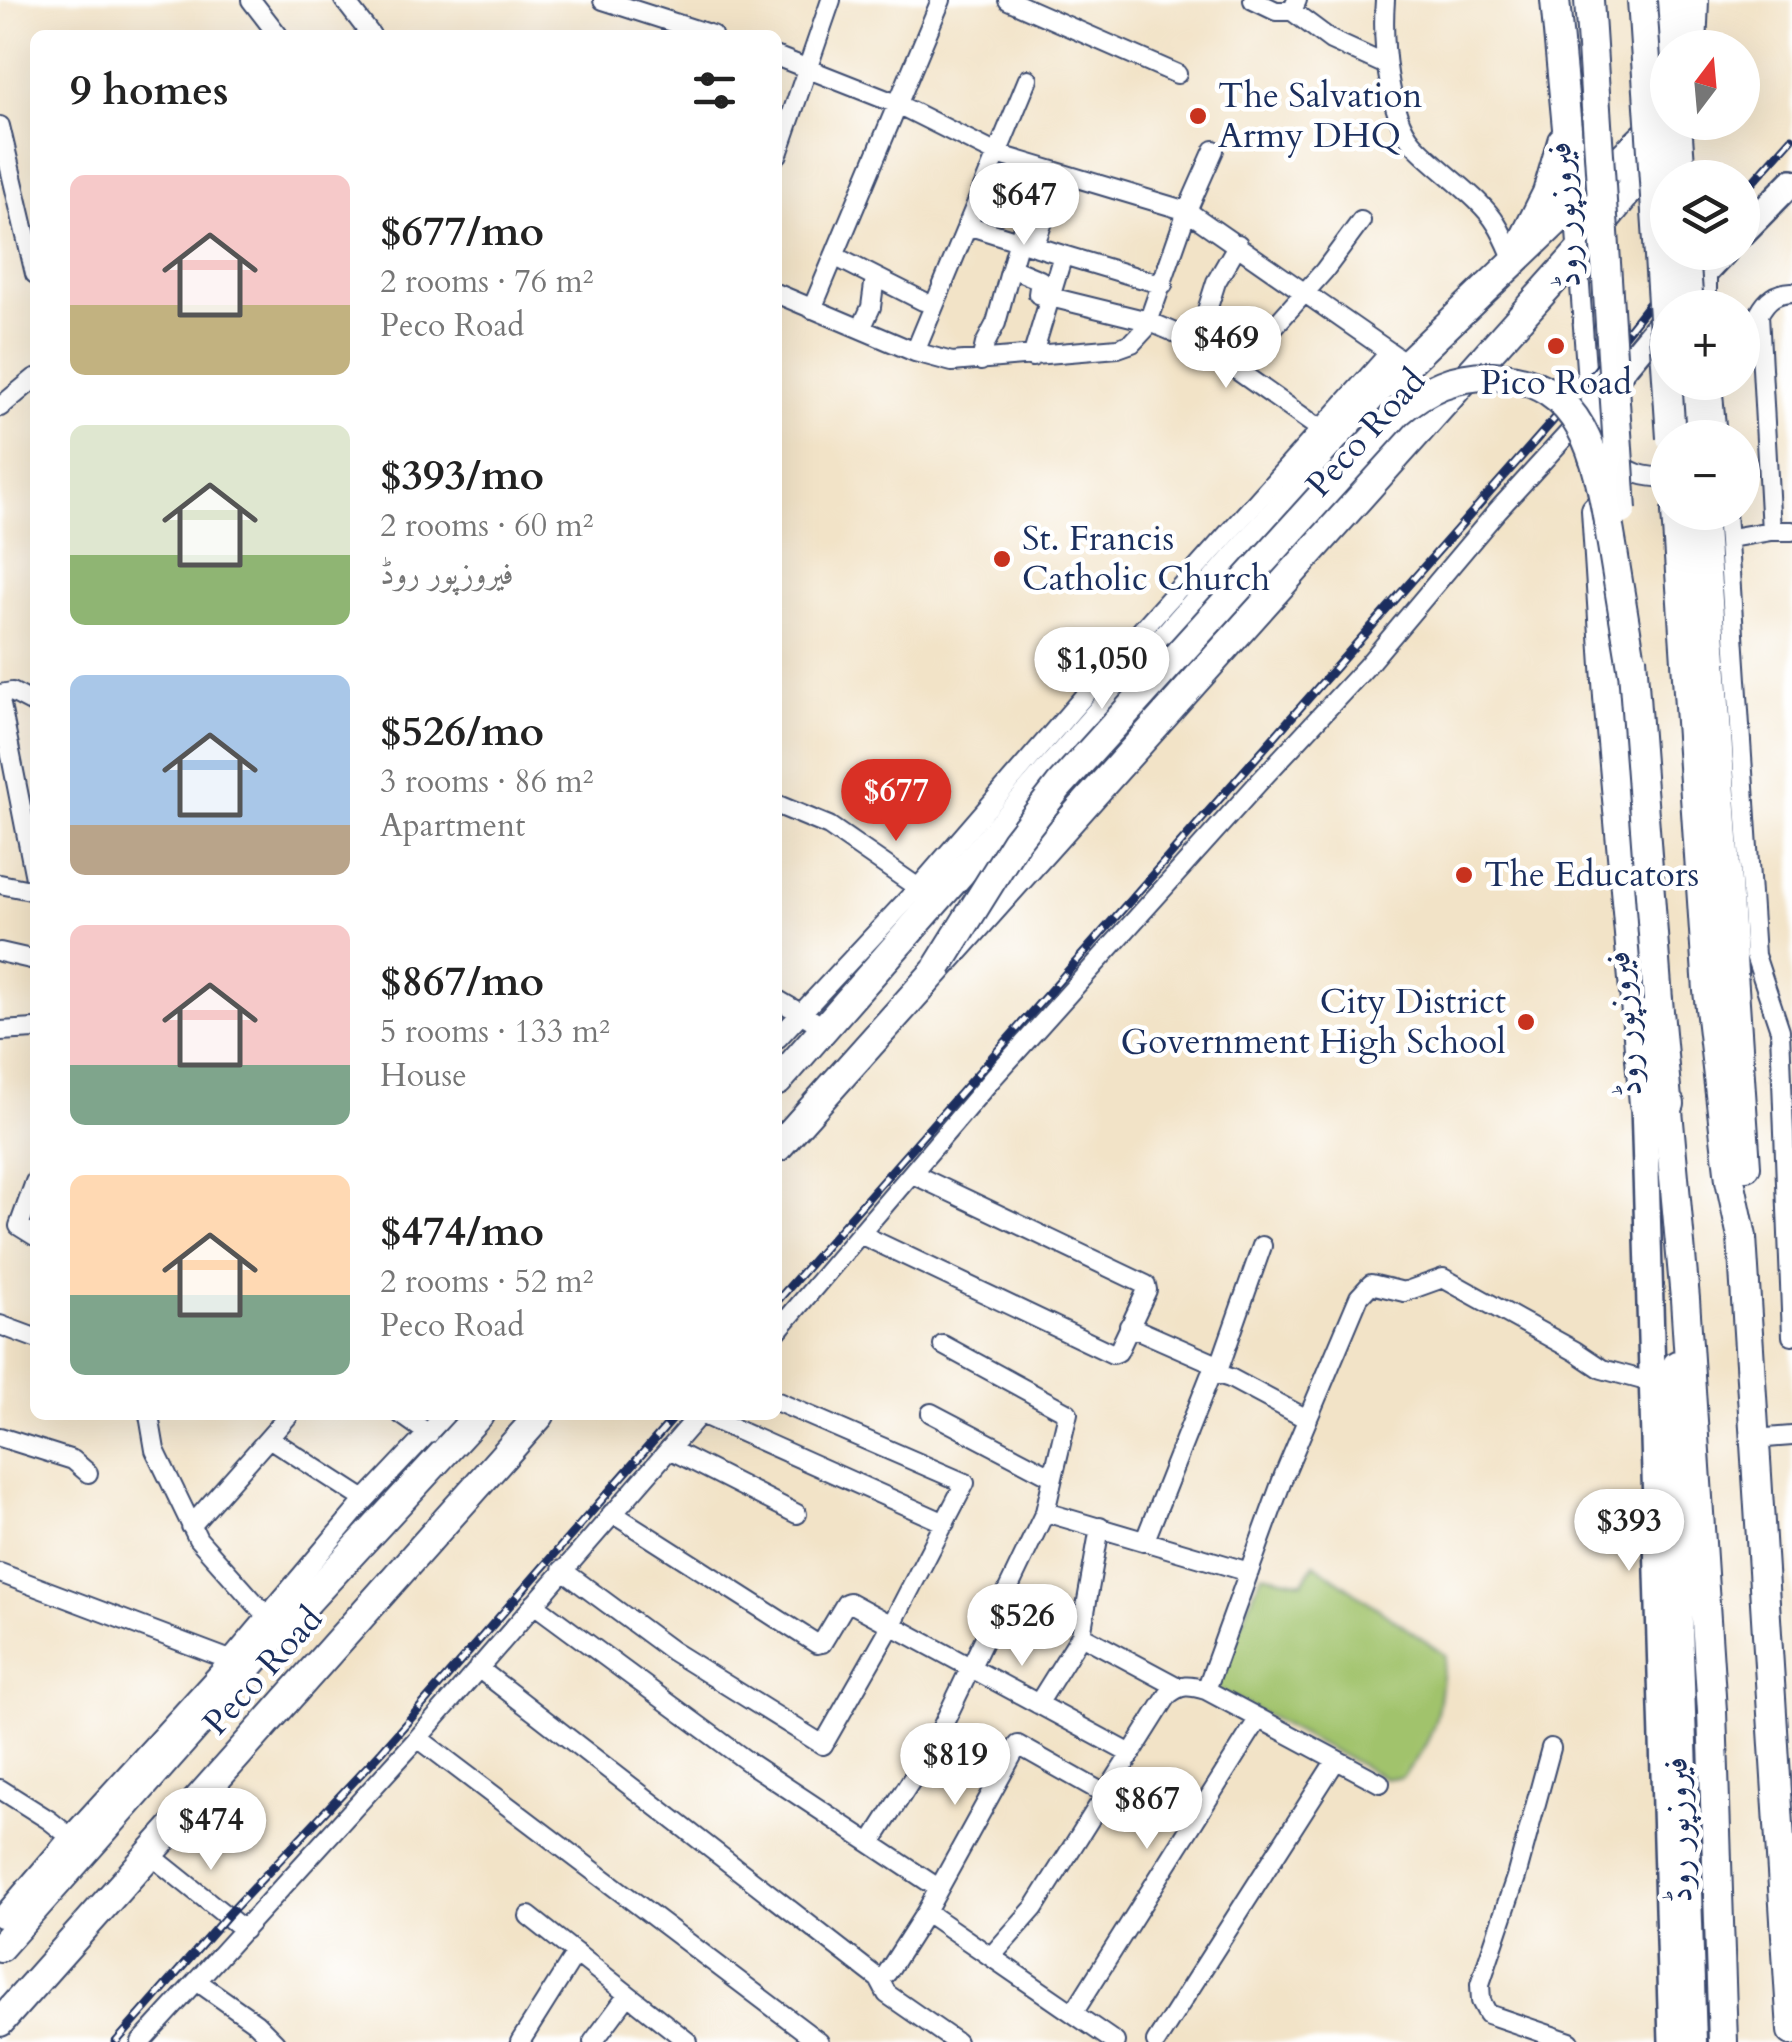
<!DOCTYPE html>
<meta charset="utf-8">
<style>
:root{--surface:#fff;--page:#f2f2f2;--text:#222;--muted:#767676;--accent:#d93025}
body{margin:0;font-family:Cardo,Amiri,serif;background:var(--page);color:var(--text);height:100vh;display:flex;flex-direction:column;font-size:38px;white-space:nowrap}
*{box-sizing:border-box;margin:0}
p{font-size:32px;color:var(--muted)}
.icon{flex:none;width:55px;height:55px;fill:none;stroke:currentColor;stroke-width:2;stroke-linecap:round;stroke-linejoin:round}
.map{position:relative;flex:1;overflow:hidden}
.drawer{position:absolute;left:30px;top:30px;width:752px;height:1390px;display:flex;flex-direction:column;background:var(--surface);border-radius:15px;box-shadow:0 10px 40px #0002}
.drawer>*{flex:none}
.needle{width:65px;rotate:16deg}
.controls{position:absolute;left:1650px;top:30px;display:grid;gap:20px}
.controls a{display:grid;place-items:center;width:110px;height:110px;border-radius:50%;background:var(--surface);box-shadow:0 10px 40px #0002;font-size:50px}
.price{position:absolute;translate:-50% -85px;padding:0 22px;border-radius:35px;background:#fff;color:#222;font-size:32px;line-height:65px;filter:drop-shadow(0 2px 5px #0008)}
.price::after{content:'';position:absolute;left:50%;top:60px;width:30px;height:22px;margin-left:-15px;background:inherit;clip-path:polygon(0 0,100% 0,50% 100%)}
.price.selected{background:var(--accent);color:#fff}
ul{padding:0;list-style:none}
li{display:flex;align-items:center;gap:30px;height:250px;padding:0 40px}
li span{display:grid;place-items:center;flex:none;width:280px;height:200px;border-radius:15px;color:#555}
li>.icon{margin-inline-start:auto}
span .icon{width:120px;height:120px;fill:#fffc;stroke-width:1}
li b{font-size:42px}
h2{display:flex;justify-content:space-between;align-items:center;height:120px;padding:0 40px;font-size:42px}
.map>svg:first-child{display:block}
</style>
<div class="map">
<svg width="1792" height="2042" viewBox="0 0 1792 2042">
<rect width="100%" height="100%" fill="#fff"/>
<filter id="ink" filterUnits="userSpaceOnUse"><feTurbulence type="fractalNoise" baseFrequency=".01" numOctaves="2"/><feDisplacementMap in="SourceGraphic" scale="20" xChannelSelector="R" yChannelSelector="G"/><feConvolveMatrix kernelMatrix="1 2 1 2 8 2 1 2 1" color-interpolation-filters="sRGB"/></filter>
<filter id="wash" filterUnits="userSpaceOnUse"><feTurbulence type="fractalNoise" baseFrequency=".0048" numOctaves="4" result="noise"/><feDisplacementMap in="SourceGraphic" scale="40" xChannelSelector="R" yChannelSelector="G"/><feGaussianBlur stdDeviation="2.25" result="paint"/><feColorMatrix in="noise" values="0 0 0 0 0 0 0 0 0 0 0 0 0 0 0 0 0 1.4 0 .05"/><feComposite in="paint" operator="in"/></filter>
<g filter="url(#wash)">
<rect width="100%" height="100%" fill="#f2e3c7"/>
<!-- green -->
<path fill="#a1c36c" stroke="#5e7965" stroke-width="2.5" d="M 1314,1564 L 1445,1655 C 1436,1713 1442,1732 1401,1778 L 1385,1778 L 1214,1688 L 1262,1574 L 1303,1582 Z"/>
</g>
<g filter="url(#ink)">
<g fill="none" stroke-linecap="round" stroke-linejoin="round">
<defs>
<path id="street" d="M 251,0 L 278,35
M 344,0 L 371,35
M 603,0 L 712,35
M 1008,0 L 1177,74
M 1253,0 L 1276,11 L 1292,11
M 1297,0 L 1292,11 L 1331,40 L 1386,65
M 1385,0 C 1382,38 1387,113 1413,143 C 1436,169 1481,197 1497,225 C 1504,236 1509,249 1514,260
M 778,57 L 897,104 L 997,154 L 1187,211 L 1397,357
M 0,126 L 35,274
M 778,154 L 831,0
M 1574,203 L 1587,382 L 1594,416
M 1028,208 L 1046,214 L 1034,246
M 967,225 L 1063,255
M 834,256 L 923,301
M 1011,268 L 1040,167
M 1707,270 L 1707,308
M 778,294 L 915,352 L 952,362 L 1118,348 L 1132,343 L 1146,328 L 1187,211 L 1214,150
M 812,309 L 941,0
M 861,329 L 871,307 L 875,277
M 1197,342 L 1216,282 L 1238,244
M 915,352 L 1028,79
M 1032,357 L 1063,255 L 1163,285
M 981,361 L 985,344 L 996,323 L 1011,268 L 1040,280 L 1038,294 L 1148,321 L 1197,342 L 1320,429
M 1236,369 L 1324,271 L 1361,221
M 1712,382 L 1717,438
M 0,407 L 35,378
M 1615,457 C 1629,475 1646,477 1668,478
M 1726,512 L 1755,955 L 1780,1030 L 1792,1336
M 1771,531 L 1792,531
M 1730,538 L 1771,531 L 1759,314 C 1767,299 1775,293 1792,292
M 0,694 L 12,692 L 35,704
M 0,700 L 35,878
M 778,805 L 829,826 L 927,894
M 0,884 L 35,891
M 0,952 L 35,960
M 778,1000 L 824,1027
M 0,1031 L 35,1029
M 778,1038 L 918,888 L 1130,643 L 1390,352
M 35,1182 L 19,1226 L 35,1236
M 862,1235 L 1113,1354 L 1118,1352 L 1147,1290 L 1146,1285 L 913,1174
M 0,1325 L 35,1338
M 1129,1326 L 1220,1366
M 778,1330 L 991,1080 L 1260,781 L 1365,668 L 1498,510 L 1583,417
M 1217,1374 L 1262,1246
M 931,1413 L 1053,1477
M 149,1415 L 155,1450 L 198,1539 L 271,1621
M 402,1415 L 429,1434
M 703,1415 L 945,1523
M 0,1437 L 73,1460 L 88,1473
M 269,1438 L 365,1500
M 1755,1439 L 1792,1436
M 669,1449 L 797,1514
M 1045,1512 L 1249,1572
M 612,1513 L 817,1644 L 822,1643 L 846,1603 L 849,1602 L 1131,1754
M 191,1526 L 289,1415
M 1145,1540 L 1210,1376 L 1217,1374 L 1230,1378 L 1307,1419
M 562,1570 L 672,1651 L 823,1745 L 892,1624 L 965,1483 L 778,1402
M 0,1573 L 230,1660 L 365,1500 L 445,1415
M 534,1604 L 751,1764 L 938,1888
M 1081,1635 L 1178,1687
M 478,1668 L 879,1979 L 887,1994 L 956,2042
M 1206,1690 L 1284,1475 L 1359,1297 L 1371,1284 L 1404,1292 L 1443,1278 L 1575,1351 L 1602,1369 L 1650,1382
M 1038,1704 L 1081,1635 L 1100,1527
M 418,1738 L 819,2042
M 1551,1748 L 1516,1877 L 1480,1984 L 1481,2001 L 1488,2014 L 1570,2042
M 0,1789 L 49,1820 L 78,1843
M 1105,1794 L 1018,1745 L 926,1912 L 1115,2042
M 871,1843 L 932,1748 L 1045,1512 L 1068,1413 L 943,1345
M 148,1853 L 244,1930
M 529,1916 L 688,2042
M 0,1918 L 70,1836 L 230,1660
M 996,1958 L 996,1951 L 1034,1908 L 1168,1695 C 1181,1684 1189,1685 1206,1690 L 1380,1783
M 887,1973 L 926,1912
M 198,1982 L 256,2023 L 275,2042
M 1074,2012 L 1259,1718
M 141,2042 L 418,1738 L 699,1415
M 520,2042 L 576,1953
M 593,2042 L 628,1995
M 1156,2042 L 1336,1760"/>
<path id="secondary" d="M 1742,233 L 1792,182
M 1679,300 L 1724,252
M 1604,391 L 1668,314
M 1644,1104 L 1672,2042"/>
<path id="primary" d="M 1555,0 L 1574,203
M 1669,0 L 1672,48
M 1692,48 L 1694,0
M 1523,241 L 1547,193 L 1562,141
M 1694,382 L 1697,438
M 1590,409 L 1593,457
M 1596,510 L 1608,697 L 1644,1104 L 1670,1104
M 1676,512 L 1708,991 L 1730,1180 L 1742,1237 L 1792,2031
M 1702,512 L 1746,1166
M 1658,1000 L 1685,1299 L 1712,1711 L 1723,2042
M 778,1081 L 1407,364 L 1668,114
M 778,1147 L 1578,253 L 1662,150
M 1677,1365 L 1671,1414 L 1692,2042
M 0,1947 L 280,1631 L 479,1415
M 0,2022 L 540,1415"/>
</defs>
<!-- street casing -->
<use href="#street" stroke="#3b4a6e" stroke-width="22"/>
<!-- secondary casing -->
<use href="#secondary" stroke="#3b4a6e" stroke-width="30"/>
<!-- primary casing -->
<use href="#primary" stroke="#3b4a6e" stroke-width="32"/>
<!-- street -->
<use href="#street" stroke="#fff" stroke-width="18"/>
<!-- secondary -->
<use href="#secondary" stroke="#fff" stroke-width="25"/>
<!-- primary -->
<use href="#primary" stroke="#fff" stroke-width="28"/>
<defs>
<path id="rail" d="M 1742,194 L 1792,138
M 778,1300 L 1587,382 L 1690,252
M 116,2042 L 227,1916 L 382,1751 L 676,1415"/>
</defs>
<!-- rail casing -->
<use href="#rail" stroke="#1b2f5e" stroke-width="9"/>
<!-- rail -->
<use href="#rail" stroke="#fff" stroke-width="5" stroke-dasharray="15" stroke-linecap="butt"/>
<defs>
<path id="primary-bridge" d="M 1589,0 L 1622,510
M 1642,0 L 1671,438
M 1677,122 L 1681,178
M 1685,252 L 1689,308
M 1632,657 L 1658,1000
M 938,966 L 1016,841 L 1059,786 L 1397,413 C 1426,388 1455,375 1493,376 C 1590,380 1599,471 1612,545 C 1619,588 1626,631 1633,673"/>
</defs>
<!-- primary-bridge casing -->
<use href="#primary-bridge" stroke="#3b4a6e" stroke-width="32" stroke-linecap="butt"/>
<!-- primary-bridge -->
<use href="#primary-bridge" stroke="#fff" stroke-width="28"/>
</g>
</g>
<!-- markers -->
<g fill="#c8321e" stroke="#fff" stroke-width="4">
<circle cx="1198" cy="116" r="10"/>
<circle cx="1556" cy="346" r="10"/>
<circle cx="1002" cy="559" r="10"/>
<circle cx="1464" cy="875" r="10"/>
<circle cx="1526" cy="1022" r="10"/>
</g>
<g text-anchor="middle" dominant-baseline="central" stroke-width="9" stroke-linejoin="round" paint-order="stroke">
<!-- poi labels -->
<g font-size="35" fill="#1b2f5e" stroke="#fff" text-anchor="start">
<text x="1218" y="96">The Salvation<tspan x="1218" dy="40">Army DHQ</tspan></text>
<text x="1556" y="383" text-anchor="middle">Pico Road</text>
<text x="1022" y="539">St. Francis<tspan x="1022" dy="40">Catholic Church</tspan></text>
<text x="1484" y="875">The Educators</text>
<text x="1506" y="1002" text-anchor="end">City District<tspan x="1506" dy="40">Government High School</tspan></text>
</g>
<!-- street labels -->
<g font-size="35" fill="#1b2f5e" stroke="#fff">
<text transform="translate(1564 215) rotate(-94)">فیروزپور روڈ</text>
<text transform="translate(1366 433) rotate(-48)">Peco Road</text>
<text transform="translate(1624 1024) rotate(-95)">فیروزپور روڈ</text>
<text transform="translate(263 1671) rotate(-48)">Peco Road</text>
<text transform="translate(1678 1830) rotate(-92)">فیروزپور روڈ</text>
</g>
</g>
</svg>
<div class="controls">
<a><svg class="needle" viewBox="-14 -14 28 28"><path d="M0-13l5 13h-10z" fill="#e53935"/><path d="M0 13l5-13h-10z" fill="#767676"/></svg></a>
<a><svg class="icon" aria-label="layers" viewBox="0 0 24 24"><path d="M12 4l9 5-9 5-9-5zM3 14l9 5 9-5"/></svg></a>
<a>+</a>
<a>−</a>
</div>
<b class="price" style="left:1024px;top:248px">$647</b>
<b class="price" style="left:1226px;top:391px">$469</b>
<b class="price" style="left:1102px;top:712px">$1,050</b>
<b class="price selected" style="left:896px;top:844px">$677</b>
<b class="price" style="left:1629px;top:1574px">$393</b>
<b class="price" style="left:1022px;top:1669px">$526</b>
<b class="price" style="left:955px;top:1808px">$819</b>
<b class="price" style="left:1147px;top:1852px">$867</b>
<b class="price" style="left:211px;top:1873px">$474</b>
<section class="drawer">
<h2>9 homes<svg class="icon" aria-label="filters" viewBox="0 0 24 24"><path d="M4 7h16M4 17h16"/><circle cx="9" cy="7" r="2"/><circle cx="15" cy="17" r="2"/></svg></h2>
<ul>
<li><span style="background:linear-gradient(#f6c9c9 65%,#c2b280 0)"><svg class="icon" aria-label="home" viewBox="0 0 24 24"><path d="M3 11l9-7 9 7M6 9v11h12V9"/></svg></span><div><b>$677/mo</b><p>2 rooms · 76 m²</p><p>Peco Road</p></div></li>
<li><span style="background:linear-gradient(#dfe7d0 65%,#8fb573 0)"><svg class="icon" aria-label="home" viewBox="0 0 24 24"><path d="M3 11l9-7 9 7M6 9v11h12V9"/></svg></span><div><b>$393/mo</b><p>2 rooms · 60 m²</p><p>فیروزپور روڈ</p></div></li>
<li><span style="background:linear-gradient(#a9c7e8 75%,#b9a48a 0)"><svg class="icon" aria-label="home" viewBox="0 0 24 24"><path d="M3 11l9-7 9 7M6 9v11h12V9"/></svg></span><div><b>$526/mo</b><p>3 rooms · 86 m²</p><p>Apartment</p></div></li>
<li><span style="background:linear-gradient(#f6c9c9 70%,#7fa58c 0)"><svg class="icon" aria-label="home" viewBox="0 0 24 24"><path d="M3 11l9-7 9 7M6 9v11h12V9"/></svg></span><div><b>$867/mo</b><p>5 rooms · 133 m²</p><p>House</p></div></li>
<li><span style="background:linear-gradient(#ffd9b3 60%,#7fa58c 0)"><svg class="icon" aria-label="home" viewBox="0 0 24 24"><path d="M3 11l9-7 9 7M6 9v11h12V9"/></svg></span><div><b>$474/mo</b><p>2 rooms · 52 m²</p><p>Peco Road</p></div></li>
</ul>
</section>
</div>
